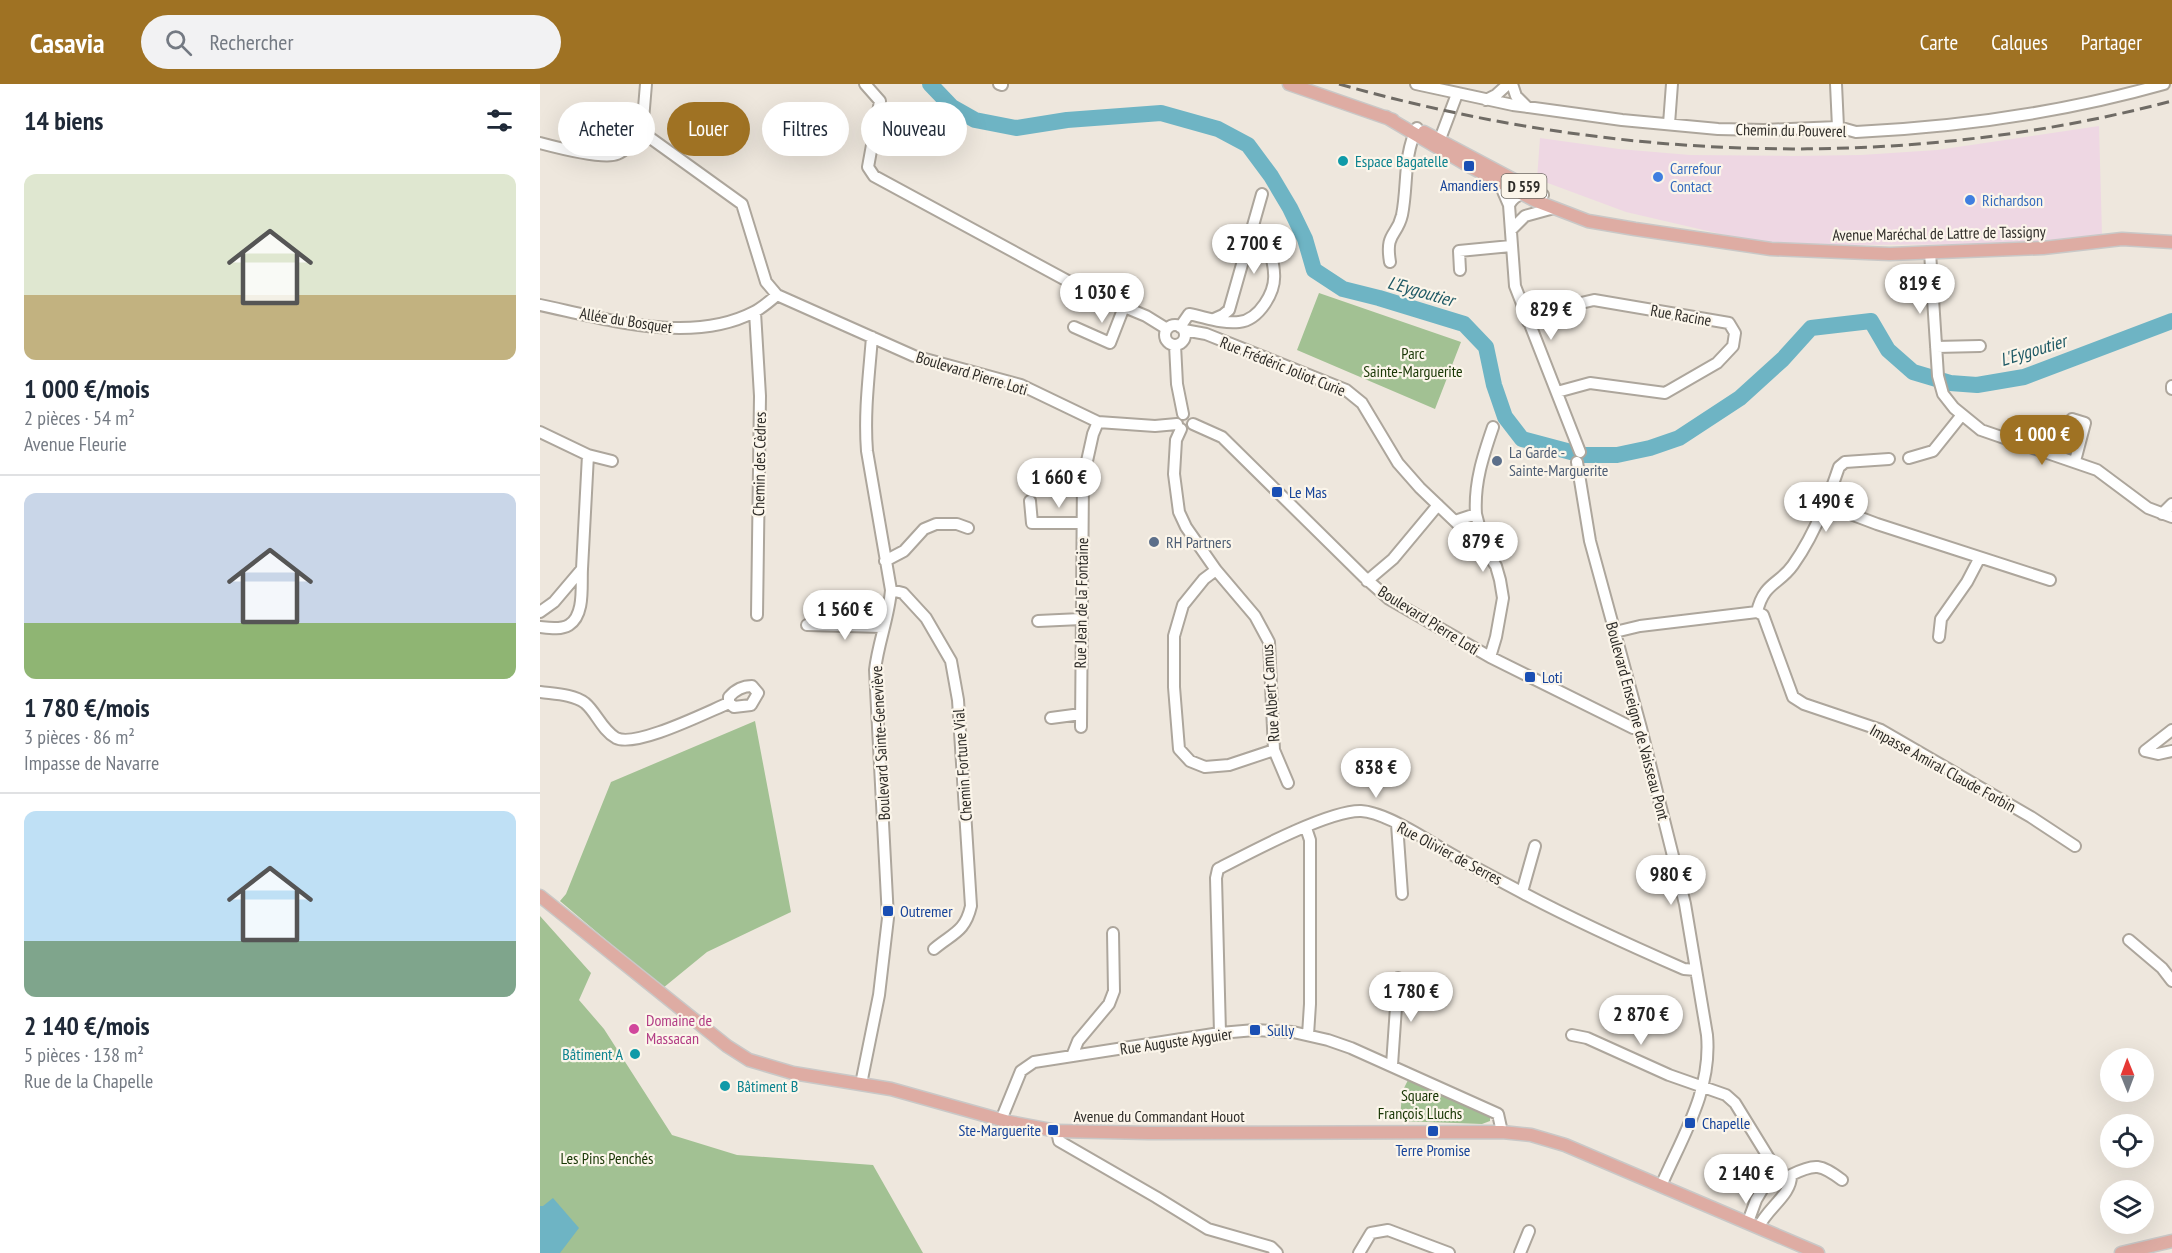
<!DOCTYPE html>
<html lang="fr">
<meta charset="utf-8">
<style>
:root{--surface:#fff;--page:#f2f2f3;--text:#1f2937;--muted:#747a83;--line:#e0e1e3;--accent:#9f7223}
body{margin:0;font-family:"PT Sans Narrow",sans-serif;background:var(--page);color:var(--text);height:100vh;display:flex;flex-direction:column;font-size:22px;white-space:nowrap}
*{box-sizing:border-box;margin:0}
p{font-size:20px;color:var(--muted)}
.icon{flex:none;width:33px;height:33px;fill:none;stroke:currentColor;stroke-width:2;stroke-linecap:round;stroke-linejoin:round}
.map{position:relative;flex:1;overflow:hidden}
.side{display:flex;flex-direction:column;background:var(--surface);width:540px}
.side>*{flex:none}
.guide{position:absolute;left:18px;top:18px;width:570px;height:54px;display:flex;gap:12px}
.needle{width:39px;rotate:359deg}
.fabs{position:absolute;left:1560px;top:964px;display:grid;gap:12px}
.fabs a{display:grid;place-items:center;width:54px;height:54px;border-radius:50%;background:var(--surface);box-shadow:0 6px 24px #0002;font-size:30px}
.price{position:absolute;translate:-50% -51px;padding:0 14px;border-radius:21px;background:#fff;color:#222;font-size:20px;line-height:39px;filter:drop-shadow(0 2px 3px #0008)}
.price::after{content:'';position:absolute;left:50%;top:36px;width:18px;height:14px;margin-left:-9px;background:inherit;clip-path:polygon(0 0,100% 0,50% 100%)}
.price.active{background:var(--accent);color:#fff}
ul{padding:0;list-style:none}
li{display:grid;align-content:center;gap:12px;height:318px;padding:0 24px}
li+li{border-top:2px solid var(--line)}
li span{display:grid;place-items:center;height:186px;border-radius:12px;color:#555}
li>.icon{margin-inline-start:auto}
span .icon{width:108px;height:108px;fill:#fffc;stroke-width:1}
li b{font-size:26px}
h2{display:flex;justify-content:space-between;align-items:center;height:72px;padding:0 24px;font-size:26px}
.pill{padding:0 21px;border-radius:27px;background:var(--surface);box-shadow:0 6px 24px #0002;font-size:21px;line-height:54px}
.pill.active{background:var(--accent);color:#fff}
header{display:flex;align-items:center;gap:36px;box-sizing:border-box;height:84px;padding:0 30px;background:var(--accent);color:#fff}
header strong{font-size:28px}
nav{display:flex;gap:33px;margin-inline-start:auto;font-size:21px}
.search{width:420px;height:54px;background:var(--page);display:flex;align-items:center;gap:15px;box-sizing:border-box;padding:0 21px;border-radius:33px;color:var(--muted);font-size:22px}
main{display:flex;flex:1;min-height:0}
.map>svg:first-child{display:block}
</style>
<header>
<strong>Casavia</strong>
<div class="search"><svg class="icon" aria-label="search" viewBox="0 0 24 24"><circle cx="10" cy="10" r="6"/><path d="M15 15l6 6"/></svg>Rechercher</div>
<nav><a>Carte</a><a>Calques</a><a>Partager</a></nav>
</header>
<main>
<section class="side">
<h2>14 biens<svg class="icon" aria-label="filters" viewBox="0 0 24 24"><path d="M4 7h16M4 17h16"/><circle cx="9" cy="7" r="2"/><circle cx="15" cy="17" r="2"/></svg></h2>
<ul>
<li><span style="background:linear-gradient(#dfe7d0 65%,#c2b280 0)"><svg class="icon" aria-label="home" viewBox="0 0 24 24"><path d="M3 11l9-7 9 7M6 9v11h12V9"/></svg></span><div><b>1 000 €/mois</b><p>2 pièces · 54 m²</p><p>Avenue Fleurie</p></div></li>
<li><span style="background:linear-gradient(#c9d6e8 70%,#8fb573 0)"><svg class="icon" aria-label="home" viewBox="0 0 24 24"><path d="M3 11l9-7 9 7M6 9v11h12V9"/></svg></span><div><b>1 780 €/mois</b><p>3 pièces · 86 m²</p><p>Impasse de Navarre</p></div></li>
<li><span style="background:linear-gradient(#bfe0f5 70%,#7fa58c 0)"><svg class="icon" aria-label="home" viewBox="0 0 24 24"><path d="M3 11l9-7 9 7M6 9v11h12V9"/></svg></span><div><b>2 140 €/mois</b><p>5 pièces · 138 m²</p><p>Rue de la Chapelle</p></div></li>
</ul>
</section>
<div class="map">
<svg width="1632" height="1169" viewBox="0 0 1632 1169">
<rect width="100%" height="100%" fill="#eee7dd"/>
<!-- commercial -->
<path fill="#eed7e3" d="M 1559,42 L 1562,151 L 1506,160 L 1300,161 L 1215,158 L 1086,128 L 997,95 L 1000,54 L 1079,65 L 1150,71 L 1253,72 L 1321,71 L 1397,66 Z"/>
<!-- green -->
<path fill="#a2c193" d="M 779,209 L 921,258 L 895,325 L 757,266 Z
M 215,637 L 251,828 L 167,868 L 123,904 L 20,817 L 26,810 L 71,698 Z
M 0,832 L 51,889 L 39,916 L 64,945 L 132,1051 L 197,1071 L 333,1081 L 383,1169 L 20,1169 L 3,1122 L 0,1122 Z
M 869,994 L 950,1031 L 950,1037 L 942,1040 L 860,1037 L 862,1008 Z"/>
<!-- water -->
<path fill="#6eb4c4" d="M 13,1114 L 39,1144 L 20,1169 L 0,1169 L 0,1122 L 3,1122 Z"/>
<g fill="none" stroke-linecap="round" stroke-linejoin="round">
<!-- river -->
<path stroke="#6eb4c4" stroke-width="16" d="M 390,0 L 412,23 L 435,36 L 476,44 L 527,36 L 621,29 L 678,45 L 708,61 L 731,92 L 750,124 L 765,155 L 774,186 L 803,205 L 839,214 L 924,240 L 946,263 L 954,301 L 965,333 L 982,355 L 1042,371 L 1077,371 L 1110,364 L 1139,354 L 1200,314 L 1243,275 L 1271,244 L 1331,237 L 1348,266 L 1373,288 L 1410,299 L 1437,301 L 1484,293 L 1632,237"/>
<defs>
<path id="minor" d="M 325,0 L 340,17 L 328,83 L 334,92 L 548,208 L 606,232 L 627,245
M 459,0 L 462,1
M 876,0 L 973,21 L 1082,36 L 1178,45 L 1224,46 L 1298,43 L 1316,48 C 1420,43 1525,28 1624,0
M 972,0 L 976,12 L 987,23
M 1296,0 L 1298,43
M 946,16 L 956,11 L 968,0
M 1129,40 L 1132,0
M 102,48 L 202,120 L 226,198 L 237,211 L 374,272 L 481,301 L 558,338 L 615,342 L 637,340
M 102,48 L 106,0
M 0,59 C 15,63 64,76 77,70 C 87,66 95,56 102,48
M 897,63 L 917,10
M 959,98 L 969,121 L 975,202 L 1040,368
M 969,121 C 976,107 989,109 1003,111
M 971,146 L 985,132 L 1014,124
M 1390,168 L 1398,292 L 1403,310 L 1414,324 L 1441,346 L 1557,386 L 1608,424 L 1632,433
M 850,178 C 845,148 857,153 862,131 C 868,101 863,72 877,44
M 920,186 L 919,167 L 971,162
M 0,221 C 66,235 151,261 214,228 C 222,224 230,217 237,211
M 215,228 L 220,312 L 217,531
M 674,235 L 683,231 L 689,226 L 722,110
M 988,238 L 1028,222 L 1054,216 L 1189,239 L 1195,249 L 1193,262 L 1177,279 L 1125,309 L 1050,299 L 1017,308
M625 251a10 10 0 1 1 20 0a10 10 0 1 1-20 0Z
M 534,243 L 570,259 L 584,223
M 640,243 L 649,230 C 665,233 682,240 699,238 C 719,236 736,208 734,189 C 734,181 731,173 730,166
M 644,246 L 666,250 L 806,306 L 822,319 L 858,379 L 880,404 L 945,466 L 956,482 L 960,496 L 963,514 L 956,553 L 950,573
M 635,261 L 637,300 L 643,330
M 1396,263 L 1440,262
M 1632,302 L 1632,305
M 1532,335 L 1545,339 L 1535,377
M 653,340 L 682,353 L 824,493 L 849,515 L 950,573 L 1093,644 L 1101,644
M 641,345 L 636,356 L 634,390 L 639,428 L 646,443 L 676,486 L 715,532 L 729,558 L 734,666 L 689,681 L 665,683 L 650,677 L 639,665 L 634,603 L 634,552 L 643,521 L 664,495 L 676,486
M 0,348 L 48,371 L 72,377
M 1369,374 L 1393,367 L 1421,332
M 1037,378 L 1050,457 L 1101,644 L 1145,820 L 1167,951 C 1172,1007 1142,1053 1121,1102
M 490,417 L 492,439 L 542,439
M 1284,420 L 1337,440 L 1510,496
M 936,430 L 945,465
M 1622,430 L 1632,420
M 915,437 L 936,430 C 934,399 943,372 953,343
M 345,477 L 364,467 L 384,445 L 396,440 L 417,440 L 428,444
M 827,497 L 853,475 L 898,421
M 351,506 L 363,509 L 386,534 L 411,577 L 418,616 L 431,822 C 425,848 413,849 394,865
M 0,528 L 14,518 L 42,485 L 48,371
M 1217,528 L 1223,531 L 1253,613 L 1264,620 L 1341,646 L 1491,733 L 1535,762
M 1217,528 C 1224,498 1239,501 1253,481 C 1273,453 1288,416 1299,383 L 1305,378 L 1349,375
M 498,537 L 541,535
M 267,541 L 344,543
M 0,543 C 9,544 21,546 29,541 C 45,531 41,502 42,485
M 1075,548 L 1100,542 L 1217,528
M 1399,553 L 1401,535 L 1427,498 L 1439,475
M 212,602 L 218,609 L 211,621 L 194,623 L 189,619 L 189,613 C 195,606 203,602 212,602 Z
M 0,608 C 14,610 33,610 45,619 C 56,628 62,646 76,654 C 96,664 167,628 189,619
M 511,634 L 541,630
M 541,643 L 543,395 L 553,350 L 558,338
M 1632,646 L 1605,667 L 1618,670 L 1632,667
M 734,666 L 748,699
M 857,740 L 862,810
M 766,744 L 770,756 L 770,920 L 768,951
M 982,808 L 995,762
M 1589,856 L 1622,884 L 1632,897
M 680,949 L 676,794 L 678,785 C 709,769 789,726 821,727 C 843,728 880,751 899,763 C 926,779 955,794 983,809 C 1036,837 1089,861 1144,885 L 1156,886
M 1032,951 L 1047,954 L 1129,991 L 1186,1011 L 1195,1019 L 1235,1084
M 532,972 L 538,957 L 569,920 L 574,907 L 573,849
M 852,981 L 858,894
M 321,1000 L 339,911 L 348,834 L 335,586 C 338,559 349,533 351,506 L 327,367 C 324,328 329,292 332,253
M 461,1036 L 481,987 L 494,978 L 680,949 L 715,946 L 753,948 L 788,956 L 811,964 L 958,1030 L 962,1048
M 517,1047 L 519,1057 L 616,1113 L 668,1145 L 731,1163 L 737,1169
M 1251,1091 C 1275,1079 1281,1080 1302,1096
M 1208,1138 L 1216,1116 L 1235,1084
M 1219,1143 C 1226,1125 1252,1111 1251,1091
M 819,1169 L 831,1149 L 848,1146 L 909,1169
M 980,1169 L 989,1147"/>
<path id="major" d="M 749,0 L 853,36
M 846,33 L 929,82 L 996,117 L 1048,137 L 1095,145 L 1231,165 L 1350,170 L 1503,164 L 1582,155 L 1632,158
M 884,48 L 993,106
M 0,812 L 187,962 L 209,976 L 253,989 L 351,1005 L 469,1038 L 517,1047 L 609,1049 L 962,1048 L 991,1051 L 1025,1061 L 1278,1169
M 1581,1169 L 1632,1157"/>
</defs>
<!-- minor casing -->
<use href="#minor" stroke="#ada69c" stroke-width="14"/>
<!-- major casing -->
<use href="#major" stroke="#c9c8c7" stroke-width="15"/>
<!-- minor -->
<use href="#minor" stroke="#fff" stroke-width="10"/>
<!-- major -->
<use href="#major" stroke="#deaca3" stroke-width="12"/>
<!-- rail -->
<path stroke="#6f6b65" stroke-width="3" stroke-dasharray="12 6" stroke-linecap="butt" d="M 799,0 C 1070,77 1358,89 1632,17"/>
</g>
<!-- markers -->
<g fill="#0f9aa8" stroke="#fbf5ea" stroke-width="2">
<circle cx="803" cy="77" r="6"/>
<circle cx="95" cy="970" r="6"/>
<circle cx="185" cy="1002" r="6"/>
</g>
<g fill="#1a4fb4" stroke="#fbf5ea" stroke-width="2">
<rect x="923" y="76" width="12" height="12" rx="3"/>
<rect x="731" y="402" width="12" height="12" rx="3"/>
<rect x="984" y="587" width="12" height="12" rx="3"/>
<rect x="342" y="821" width="12" height="12" rx="3"/>
<rect x="709" y="940" width="12" height="12" rx="3"/>
<rect x="1144" y="1033" width="12" height="12" rx="3"/>
<rect x="507" y="1040" width="12" height="12" rx="3"/>
<rect x="887" y="1041" width="12" height="12" rx="3"/>
</g>
<g fill="#3f7fe0" stroke="#fbf5ea" stroke-width="2">
<circle cx="1118" cy="93" r="6"/>
<circle cx="1430" cy="116" r="6"/>
</g>
<g fill="#5c6f8a" stroke="#fbf5ea" stroke-width="2">
<circle cx="957" cy="377" r="6"/>
<circle cx="614" cy="458" r="6"/>
</g>
<circle fill="#d1479c" stroke="#fbf5ea" stroke-width="2" cx="94" cy="945" r="6"/>
<g text-anchor="middle" dominant-baseline="central" stroke-width="4.5" stroke-linejoin="round" paint-order="stroke">
<!-- shield labels -->
<rect fill="#fbf5ea" stroke="#6c6862" stroke-width="1.5" x="961.5" y="90" width="45" height="24" rx="4.5"/>
<g font-size="15" font-weight="bold" fill="#2e2c28">
<text x="984" y="102">D 559</text>
</g>
<!-- street labels -->
<g font-size="16" fill="#2e2c28" stroke="#fbf5ea">
<text transform="translate(1251 46) rotate(1)">Chemin du Pouverel</text>
<text transform="translate(1399 149) rotate(-1)">Avenue Maréchal de Lattre de Tassigny</text>
<text transform="translate(1141 231) rotate(10)">Rue Racine</text>
<text transform="translate(86 236) rotate(9)">Allée du Bosquet</text>
<text transform="translate(743 282) rotate(22)">Rue Frédéric Joliot Curie</text>
<text transform="translate(432 289) rotate(17)">Boulevard Pierre Loti</text>
<text transform="translate(219 380) rotate(-89)">Chemin des Cèdres</text>
<text transform="translate(541 519) rotate(-89)">Rue Jean de la Fontaine</text>
<text transform="translate(889 536) rotate(32)">Boulevard Pierre Loti</text>
<text transform="translate(730 609) rotate(-94)">Rue Albert Camus</text>
<text transform="translate(1098 637) rotate(75)">Boulevard Enseigne de Vaisseau Pont</text>
<text transform="translate(340 659) rotate(-93)">Boulevard Sainte-Geneviève</text>
<text transform="translate(422 681) rotate(-94)">Chemin Fortune Vial</text>
<text transform="translate(1403 684) rotate(29)">Impasse Amiral Claude Forbin</text>
<text transform="translate(910 769) rotate(28)">Rue Olivier de Serres</text>
<text transform="translate(636 957) rotate(-8)">Rue Auguste Ayguier</text>
<text x="619" y="1032">Avenue du Commandant Houot</text>
</g>
<!-- culture labels -->
<g font-size="16" fill="#0d838f" stroke="#fbf5ea" text-anchor="start">
<text x="815" y="77">Espace Bagatelle</text>
<text x="83" y="970" text-anchor="end">Bâtiment A</text>
<text x="197" y="1002">Bâtiment B</text>
</g>
<!-- shop labels -->
<g font-size="16" fill="#366cbe" stroke="#fbf5ea" text-anchor="start">
<text x="1130" y="84">Carrefour<tspan x="1130" dy="18">Contact</tspan></text>
<text x="1442" y="116">Richardson</text>
</g>
<!-- transit labels -->
<g font-size="16" fill="#164399" stroke="#fbf5ea" text-anchor="start">
<text x="929" y="101" text-anchor="middle">Amandiers</text>
<text x="749" y="408">Le Mas</text>
<text x="1002" y="593">Loti</text>
<text x="360" y="827">Outremer</text>
<text x="727" y="946">Sully</text>
<text x="1162" y="1039">Chapelle</text>
<text x="501" y="1046" text-anchor="end">Ste-Marguerite</text>
<text x="893" y="1066" text-anchor="middle">Terre Promise</text>
</g>
<!-- park labels -->
<g font-size="16" fill="#183604" stroke="#fbf5ea">
<text x="873" y="269">Parc<tspan x="873" dy="18">Sainte-Marguerite</tspan></text>
<text x="880" y="1011">Square<tspan x="880" dy="18">François Lluchs</tspan></text>
<text x="67" y="1074">Les Pins Penchés</text>
</g>
<!-- service labels -->
<g font-size="16" fill="#4e5e75" stroke="#fbf5ea" text-anchor="start">
<text x="969" y="368">La Garde -<tspan x="969" dy="18">Sainte-Marguerite</tspan></text>
<text x="626" y="458">RH Partners</text>
</g>
<!-- hotel labels -->
<g font-size="16" fill="#b23c85" stroke="#fbf5ea" text-anchor="start">
<text x="106" y="936">Domaine de<tspan x="106" dy="18">Massacan</tspan></text>
</g>
<!-- water labels -->
<g font-size="18" font-style="italic" fill="#1e5965" stroke="#fbf5ea">
<text transform="translate(881 207) rotate(16)">L'Eygoutier</text>
<text transform="translate(1493 266) rotate(-17)">L'Eygoutier</text>
</g>
</g>
</svg>
<div class="fabs">
<a><svg class="needle" viewBox="-14 -14 28 28"><path d="M0-13l5 13h-10z" fill="#e53935"/><path d="M0 13l5-13h-10z" fill="#747a83"/></svg></a>
<a><svg class="icon" aria-label="locate" viewBox="0 0 24 24"><circle cx="12" cy="12" r="6"/><path d="M12 2v4M12 18v4M2 12h4M18 12h4"/></svg></a>
<a><svg class="icon" aria-label="layers" viewBox="0 0 24 24"><path d="M12 4l9 5-9 5-9-5zM3 14l9 5 9-5"/></svg></a>
</div>
<b class="price" style="left:714px;top:191px">2 700 €</b>
<b class="price" style="left:1380px;top:231px">819 €</b>
<b class="price" style="left:562px;top:240px">1 030 €</b>
<b class="price" style="left:1011px;top:257px">829 €</b>
<b class="price active" style="left:1502px;top:382px">1 000 €</b>
<b class="price" style="left:519px;top:425px">1 660 €</b>
<b class="price" style="left:1286px;top:449px">1 490 €</b>
<b class="price" style="left:943px;top:489px">879 €</b>
<b class="price" style="left:305px;top:557px">1 560 €</b>
<b class="price" style="left:836px;top:715px">838 €</b>
<b class="price" style="left:1131px;top:822px">980 €</b>
<b class="price" style="left:871px;top:939px">1 780 €</b>
<b class="price" style="left:1101px;top:962px">2 870 €</b>
<b class="price" style="left:1206px;top:1121px">2 140 €</b>
<div class="guide">
<a class="pill">Acheter</a>
<a class="pill active">Louer</a>
<a class="pill">Filtres</a>
<a class="pill">Nouveau</a>
</div>
</div>
</main>
